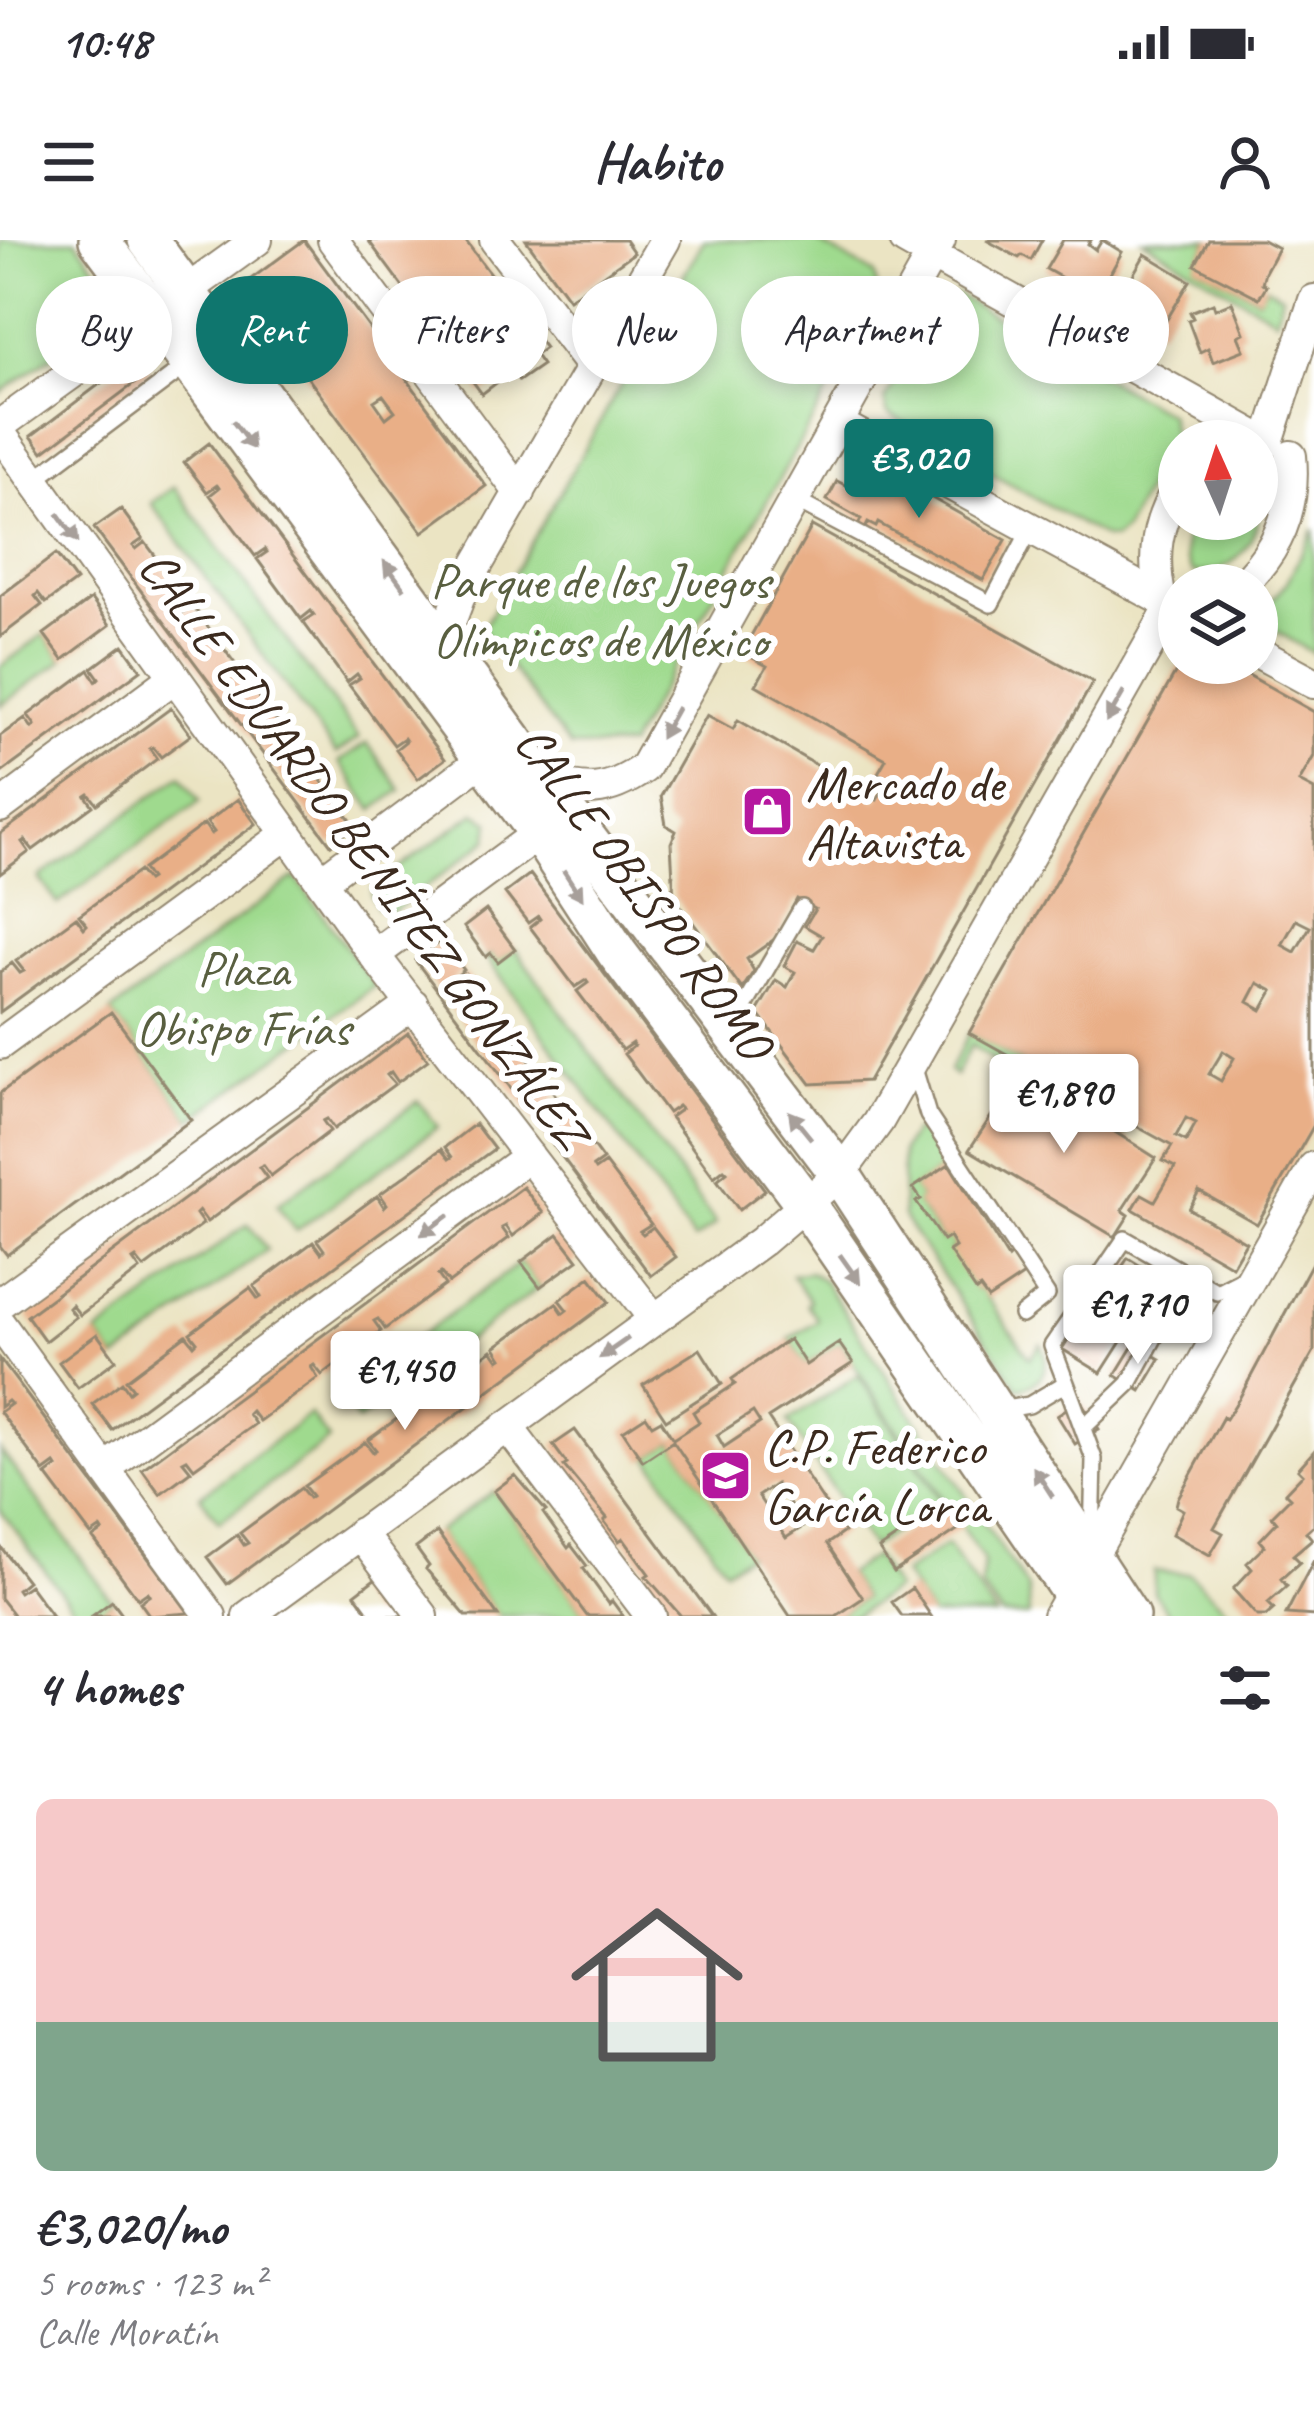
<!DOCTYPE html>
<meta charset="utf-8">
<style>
:root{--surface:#fff;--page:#f2f2f3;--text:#2b2b33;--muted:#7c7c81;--accent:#0f766e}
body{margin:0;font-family:Caveat,sans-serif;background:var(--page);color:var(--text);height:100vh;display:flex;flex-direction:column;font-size:45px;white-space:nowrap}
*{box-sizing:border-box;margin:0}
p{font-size:39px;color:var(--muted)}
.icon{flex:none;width:66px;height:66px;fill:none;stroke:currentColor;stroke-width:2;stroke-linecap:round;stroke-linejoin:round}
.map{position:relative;height:1376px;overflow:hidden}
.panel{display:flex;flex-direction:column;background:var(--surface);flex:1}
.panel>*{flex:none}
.hud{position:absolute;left:36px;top:36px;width:1242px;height:108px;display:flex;gap:24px}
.needle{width:78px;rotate:357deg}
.controls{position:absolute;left:1158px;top:180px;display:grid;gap:24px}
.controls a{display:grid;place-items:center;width:120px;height:120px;border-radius:50%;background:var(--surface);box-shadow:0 6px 18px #0003;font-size:60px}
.price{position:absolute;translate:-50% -102px;padding:0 27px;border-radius:12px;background:#fff;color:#222;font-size:39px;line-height:78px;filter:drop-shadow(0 3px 6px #0008)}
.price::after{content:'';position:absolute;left:50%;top:72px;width:36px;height:27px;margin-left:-18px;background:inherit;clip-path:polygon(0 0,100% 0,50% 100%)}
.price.on{background:var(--accent);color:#fff}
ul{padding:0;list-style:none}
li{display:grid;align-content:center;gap:24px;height:636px;padding:0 36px}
li span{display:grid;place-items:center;height:372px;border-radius:18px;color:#555}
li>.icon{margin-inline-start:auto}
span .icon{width:216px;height:216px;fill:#fffc;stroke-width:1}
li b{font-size:51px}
h2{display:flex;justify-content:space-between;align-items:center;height:144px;padding:0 36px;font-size:51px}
.tag{padding:0 42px;border-radius:54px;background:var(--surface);box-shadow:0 6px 18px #0003;font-size:42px;line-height:108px}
.tag.on{background:var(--accent);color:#fff}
.status{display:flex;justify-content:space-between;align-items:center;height:84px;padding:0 60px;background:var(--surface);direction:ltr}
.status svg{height:33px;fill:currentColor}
header{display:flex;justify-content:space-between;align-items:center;height:156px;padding:0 36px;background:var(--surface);font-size:54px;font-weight:700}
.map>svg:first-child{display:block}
</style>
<div class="status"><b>10:48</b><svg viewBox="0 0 49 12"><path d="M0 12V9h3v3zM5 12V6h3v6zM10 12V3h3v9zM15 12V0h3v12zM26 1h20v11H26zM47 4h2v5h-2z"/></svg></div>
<header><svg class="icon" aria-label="menu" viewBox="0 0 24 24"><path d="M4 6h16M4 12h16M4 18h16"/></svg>Habito<svg class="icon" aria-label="person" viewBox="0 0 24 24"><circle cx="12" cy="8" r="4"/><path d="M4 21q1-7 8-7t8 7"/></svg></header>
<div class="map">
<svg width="1314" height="1376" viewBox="0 0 1314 1376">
<rect width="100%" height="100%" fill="#fff"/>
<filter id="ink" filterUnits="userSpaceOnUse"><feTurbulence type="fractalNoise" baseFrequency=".00833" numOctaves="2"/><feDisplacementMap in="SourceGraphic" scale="24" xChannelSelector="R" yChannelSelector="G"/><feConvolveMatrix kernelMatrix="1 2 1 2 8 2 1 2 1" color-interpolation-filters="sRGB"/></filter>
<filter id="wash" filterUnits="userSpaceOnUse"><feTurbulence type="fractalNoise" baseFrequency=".004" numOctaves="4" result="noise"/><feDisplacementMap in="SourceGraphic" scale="48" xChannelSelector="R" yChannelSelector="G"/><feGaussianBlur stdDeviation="2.7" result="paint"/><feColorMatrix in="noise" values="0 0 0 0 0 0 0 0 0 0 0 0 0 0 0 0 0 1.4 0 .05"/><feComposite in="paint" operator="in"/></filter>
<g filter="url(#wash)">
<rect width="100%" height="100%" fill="#ebe4c3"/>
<!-- green -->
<path fill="#9fda8e" stroke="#6d8256" stroke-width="3" d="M 0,0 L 76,0 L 118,58 L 113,73 L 0,153 Z
M 704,0 L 813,0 L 874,34 L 880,60 L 629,506 L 570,507 L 482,389 Z
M 1143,0 L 1209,0 L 1196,25 L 1258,58 L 1266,46 L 1282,55 L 1276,79 Z
M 957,55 L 1169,174 L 1172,196 L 1125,289 L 1114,299 L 1105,298 L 887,173 L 885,160 L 934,71 L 941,60 Z
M 174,247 L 359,498 L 336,514 L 151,263 Z
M 1257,247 C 1267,289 1240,336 1193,333 C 1181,317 1183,298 1189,279 L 1257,279 Z
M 1314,289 L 1314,414 L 1257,379 L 1287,342 Z
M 44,394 L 63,420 L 0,466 L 0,427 Z
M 367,503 L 401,550 L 373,570 L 339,522 Z
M 181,535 L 200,561 L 58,664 L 39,638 Z
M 475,573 L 490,582 L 488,600 L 392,672 L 377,668 L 371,655 L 372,647 Z
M 295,637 L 375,746 L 191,880 L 111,772 Z
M 515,709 L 716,984 L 694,1000 L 486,717 L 491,713 L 498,721 Z
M 969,793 L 1130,883 L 1123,897 L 1050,851 L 1044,859 L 971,805 L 955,836 L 949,831 Z
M 418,861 L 438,887 L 296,991 L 277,965 Z
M 919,891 L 929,896 L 949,924 L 914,948 L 921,959 L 917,963 L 942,1001 L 949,997 L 955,1007 L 950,1010 L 976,1050 L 980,1048 L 1030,1118 L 1041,1104 C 1052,1126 1043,1144 1018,1148 L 903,977 L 902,910 L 913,892 Z
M 248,984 L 267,1010 L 116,1120 L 97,1094 Z
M 521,1022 L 540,1047 L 358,1181 L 339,1155 Z
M 810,1032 L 824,1041 L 1028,1349 L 1029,1376 L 1002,1376 L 981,1347 L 984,1321 L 840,1103 L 806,1125 L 789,1099 L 818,1080 L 807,1064 L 810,1061 L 792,1035 Z
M 858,1135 L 941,1261 L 871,1307 L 788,1181 Z
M 310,1174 L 329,1200 L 219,1282 L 200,1256 Z
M 673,1201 L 749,1314 L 725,1329 L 649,1217 Z
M 0,1210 L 112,1361 L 92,1376 L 79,1376 L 0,1270 Z
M 494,1251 L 587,1376 L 498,1376 L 437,1292 Z
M 947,1304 L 996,1376 L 931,1376 L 903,1334 Z
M 874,1316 L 895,1349 L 854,1376 L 836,1376 L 863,1358 L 847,1334 Z
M 1154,1331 L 1190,1334 L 1234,1376 L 1170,1376 L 1154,1352 Z"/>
<g id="blocks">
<!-- building -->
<path fill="#e9af87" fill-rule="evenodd" d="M 304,0 L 486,246 L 423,292 L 240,47 ZM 331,75 L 342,96 L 331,104 L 318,86 ZM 383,155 L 395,171 L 386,178 L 374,161 Z
M 368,0 L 465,0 L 545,108 L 535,115 L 542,125 L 519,141 L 512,131 L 482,154 ZM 486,72 L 494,83 L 478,94 L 470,82 Z
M 526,0 L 625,0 L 634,13 L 569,59 Z
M 986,0 L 1042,0 L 1031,20 L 1022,15 L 1019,18 Z
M 1063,0 L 1091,0 L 1088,4 L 1096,10 L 1102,0 L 1122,12 L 1094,63 L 1068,48 L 1071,43 L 1046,29 Z
M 1209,0 L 1263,0 L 1278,8 L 1265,32 L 1262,43 L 1266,46 L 1259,58 L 1195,25 Z
M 1145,14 L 1190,41 L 1160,91 L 1115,66 Z
M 1232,62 L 1244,93 L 1238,96 L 1244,110 L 1213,122 L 1208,108 L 1200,112 L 1188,80 L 1193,78 L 1190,72 L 1213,63 L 1215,69 Z
M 138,115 L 151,131 L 43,212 L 31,196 Z
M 209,203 L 445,519 L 418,539 L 396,509 L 406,501 L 404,498 L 394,505 L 349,445 L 360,438 L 357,434 L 347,442 L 303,382 L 314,375 L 311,371 L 301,379 L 257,319 L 267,312 L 265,309 L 255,316 L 210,255 L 219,248 L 217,245 L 207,252 L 184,222 Z
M 884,231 L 1006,300 L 983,340 L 878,283 L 876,287 L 868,283 L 865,289 L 858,285 L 861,279 L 827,260 L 837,241 L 847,246 L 851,240 L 871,234 L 880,237 Z
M 121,269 L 143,299 L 133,306 L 136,309 L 145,302 L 190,362 L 179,370 L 182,373 L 192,365 L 236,425 L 226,433 L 228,436 L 238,429 L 282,488 L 272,496 L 275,499 L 285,492 L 330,552 L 320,559 L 322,563 L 332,555 L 355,586 L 331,605 L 94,288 Z
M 812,286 L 1093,442 L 868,841 L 811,844 L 757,772 L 776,740 L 787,747 L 795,732 L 784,726 L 797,701 L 814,709 L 822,696 L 805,686 L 815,669 L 797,659 L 776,698 L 747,719 L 754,731 L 742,749 L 674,657 L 671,603 L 676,591 L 666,585 L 661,556 L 707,475 L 733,489 L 738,480 L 877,560 L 889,539 L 878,533 L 886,519 L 756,445 L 767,426 L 742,412 Z
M 56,314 L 76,341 L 46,363 L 38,353 L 35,356 L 42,365 L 0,397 L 0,356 Z
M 91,359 L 110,385 L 63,420 L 44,394 Z
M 123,405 L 141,430 L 0,534 L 0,496 L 25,478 L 32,488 L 35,485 L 28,475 L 89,430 L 96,441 L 99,438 L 92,428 Z
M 1181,423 L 1189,429 L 1193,423 L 1227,423 L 1314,472 L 1314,516 L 1299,542 L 1314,550 L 1314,885 L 1257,984 L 1199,951 L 1189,969 L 1246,1002 L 1232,1026 L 1133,969 L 1142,954 L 1155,961 L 1175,927 L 1163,921 L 1172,906 L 969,793 ZM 1296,680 L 1310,687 L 1295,712 L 1282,705 ZM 1258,743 L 1273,751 L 1262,770 L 1248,762 ZM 1223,811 L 1234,818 L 1221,841 L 1209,834 ZM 1186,878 L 1196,883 L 1186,901 L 1176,896 Z
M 171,468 L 191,495 L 161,517 L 153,507 L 150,509 L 157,519 L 97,564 L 89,554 L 86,556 L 93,566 L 33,610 L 25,600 L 22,602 L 29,612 L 0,634 L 0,594 Z
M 238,559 L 256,584 L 0,772 L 0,732 L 12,723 L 20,733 L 24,731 L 16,721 L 76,677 L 84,688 L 87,685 L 79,675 L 139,631 L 147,641 L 150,639 L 143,629 L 204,584 L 211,594 L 214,592 L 207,582 Z
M 530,634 L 765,950 L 739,970 L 717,940 L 727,932 L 724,929 L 714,937 L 670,877 L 681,869 L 678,866 L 668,873 L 624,814 L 634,806 L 632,803 L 622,810 L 577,751 L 588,743 L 586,740 L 575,747 L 530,687 L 540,679 L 538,676 L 528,683 L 505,653 Z
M 486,670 L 515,709 L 498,722 L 491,713 L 486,717 L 464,687 Z
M 442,700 L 464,730 L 454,738 L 456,741 L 466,734 L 511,793 L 500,801 L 503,804 L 512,797 L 557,857 L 546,864 L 549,868 L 559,860 L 603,920 L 593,927 L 595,930 L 605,923 L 651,984 L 640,991 L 643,994 L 653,987 L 676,1017 L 651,1036 L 415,720 Z
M 111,772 L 191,880 L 7,1015 L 0,1006 L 0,853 Z
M 408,793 L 428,820 L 398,842 L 391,832 L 387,835 L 395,844 L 334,889 L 327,879 L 323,881 L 330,891 L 271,936 L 263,925 L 259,927 L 267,938 L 207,982 L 199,971 L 196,974 L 203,984 L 144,1028 L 136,1018 L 133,1020 L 140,1030 L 80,1075 L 72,1065 L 69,1068 L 76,1077 L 45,1101 L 27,1076 Z
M 1015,840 L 1044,859 L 1050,851 L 1156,918 L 1122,970 L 1129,975 L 1115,997 L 969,910 Z
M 475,884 L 494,909 L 112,1190 L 92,1164 L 122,1142 L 129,1152 L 133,1149 L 126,1140 L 186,1095 L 194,1105 L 197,1102 L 190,1093 L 250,1048 L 258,1059 L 261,1057 L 254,1046 L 313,1002 L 321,1013 L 324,1010 L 317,1000 L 377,956 L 384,967 L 387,964 L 380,954 L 441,909 L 449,919 L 452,917 L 445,907 Z
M 949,924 L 1008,1018 L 1011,1015 L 1024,1035 L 988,1059 L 980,1048 L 976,1051 L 949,1011 L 955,1007 L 949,997 L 943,1001 L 916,962 L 921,959 L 913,948 Z
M 523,947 L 543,973 L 513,996 L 506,986 L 502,988 L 509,998 L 449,1043 L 441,1033 L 438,1035 L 445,1045 L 385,1089 L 378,1079 L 374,1081 L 381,1091 L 322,1135 L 314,1125 L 311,1127 L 318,1138 L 259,1181 L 251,1171 L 248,1174 L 255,1184 L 194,1228 L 187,1219 L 183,1221 L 191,1231 L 160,1254 L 142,1229 Z
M 558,994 L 578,1020 L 540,1047 L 521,1022 Z
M 1128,1018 L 1161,1039 L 1101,1133 L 1062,1109 L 1100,1049 L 1105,1052 Z
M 1314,1019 L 1314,1111 L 1214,1288 L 1223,1293 L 1210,1315 L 1172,1294 L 1183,1270 L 1176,1266 L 1178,1258 L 1223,1177 L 1226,1179 L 1240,1157 Z
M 590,1037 L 609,1062 L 227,1344 L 207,1317 L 237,1295 L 244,1305 L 248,1303 L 240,1293 L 301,1248 L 309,1258 L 312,1256 L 304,1246 L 365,1202 L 373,1212 L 376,1210 L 368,1200 L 428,1156 L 436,1166 L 439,1164 L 432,1154 L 492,1110 L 499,1120 L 502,1118 L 495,1107 L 556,1063 L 563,1073 L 567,1070 L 559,1060 Z
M 97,1094 L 116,1120 L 78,1148 L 59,1122 Z
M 789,1099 L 806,1125 L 839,1103 L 853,1123 L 768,1178 L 844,1292 L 827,1304 L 863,1358 L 836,1376 L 790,1376 L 673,1201 L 643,1221 L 623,1191 L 646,1176 L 652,1185 L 661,1180 L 673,1199 L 699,1182 L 693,1172 L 735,1144 L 732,1139 ZM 753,1172 L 760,1183 L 724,1207 L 717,1195 ZM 776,1244 L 804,1286 L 786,1298 L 758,1256 Z
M 1134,1104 L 1160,1119 L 1141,1151 L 1115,1135 Z
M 700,1109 L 722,1144 L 666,1180 L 643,1145 Z
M 0,1119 L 47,1182 L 189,1373 L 150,1376 L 140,1362 L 150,1355 L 148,1352 L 138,1359 L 93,1298 L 103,1291 L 101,1288 L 91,1295 L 46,1235 L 57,1227 L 55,1224 L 44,1232 L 0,1172 L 11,1164 L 8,1161 L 0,1167 Z
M 1080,1160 L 1099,1189 L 1075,1204 L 1057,1175 Z
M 575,1190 L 712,1376 L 681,1376 L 646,1336 L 649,1334 L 623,1298 L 619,1301 L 604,1281 L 607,1278 L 564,1226 L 567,1224 L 553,1205 Z
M 1314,1211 L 1314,1285 L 1306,1292 L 1312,1299 L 1293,1315 L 1300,1322 L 1281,1339 L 1287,1346 L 1268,1363 L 1274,1369 L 1266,1376 L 1257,1376 L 1233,1349 L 1252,1329 L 1247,1323 L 1265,1306 L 1260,1300 L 1277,1282 L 1272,1276 L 1290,1258 L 1285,1253 L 1303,1234 L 1298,1229 Z
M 515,1235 L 546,1271 L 543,1273 L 568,1308 L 571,1305 L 587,1326 L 583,1328 L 609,1364 L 612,1361 L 623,1376 L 587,1376 L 494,1251 Z
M 948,1263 L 963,1286 L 894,1332 L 879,1309 Z
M 437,1292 L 498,1376 L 466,1376 L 426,1329 L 429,1326 L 416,1308 Z
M 0,1306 L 27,1341 L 17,1349 L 19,1352 L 29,1345 L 52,1376 L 14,1376 L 0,1358 Z
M 1314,1320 L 1314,1376 L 1286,1374 L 1301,1345 Z
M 376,1338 L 389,1357 L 392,1354 L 404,1376 L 371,1376 L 355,1354 Z
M 912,1348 L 931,1376 L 902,1376 L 892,1362 Z
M 112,1361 L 123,1376 L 92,1376 Z"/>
</g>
</g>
<g filter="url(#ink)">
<use href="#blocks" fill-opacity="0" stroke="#938770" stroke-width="3"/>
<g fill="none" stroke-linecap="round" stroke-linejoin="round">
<defs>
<path id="service" d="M 34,240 L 187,125
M 794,260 L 991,364 L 1031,288
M 738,790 L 745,766 L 802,668
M 913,825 L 928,875 L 1047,1055 L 1022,1075
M 1066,1143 L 1094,1219 L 1092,1303
M 1000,1170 L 1029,1165 L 1066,1143 L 1052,1106 L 1125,999 L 1217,1052 L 1244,1038
M 1083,1188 L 1129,1144 L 1188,1036"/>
<path id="minor" d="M 333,0 L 520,253
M 495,0 L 592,127
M 905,0 L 1257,197
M 839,184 L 1161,359
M 0,185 L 257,0
M 0,193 L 374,715 L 654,1079
M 1268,202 L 1314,60
M 1241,345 C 1279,310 1296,267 1291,216
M 1172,365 L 1161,359 C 1151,317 1156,282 1179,246
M 443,401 L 461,353 L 665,0
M 1257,412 L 1314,443
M 542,540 C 585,552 606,555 644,528 L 940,0
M 0,567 L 175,437
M 321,641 L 482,520
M 374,715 L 552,583
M 0,804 L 287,594
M 0,1063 L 413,764
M 0,1084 L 211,1376
M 507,1186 L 651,1376
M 106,1228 L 529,916
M 360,1293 L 423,1376
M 248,1376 L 762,1001 L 840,934 L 878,882 L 1172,365
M 1058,1376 L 1314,927"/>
<path id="tertiary" d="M 99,0 L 539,593 L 617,713 L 807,966 L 1088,1376
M 148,0 L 542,540 L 840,934 L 1129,1376"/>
</defs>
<!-- service casing -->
<use href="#service" stroke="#938770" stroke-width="20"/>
<!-- minor casing -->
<use href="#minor" stroke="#938770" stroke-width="34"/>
<!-- tertiary casing -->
<use href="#tertiary" stroke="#938770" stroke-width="44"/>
<!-- service -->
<use href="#service" stroke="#fff" stroke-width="15"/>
<!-- minor -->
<use href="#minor" stroke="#fff" stroke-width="30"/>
<!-- tertiary -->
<use href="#tertiary" stroke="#fff" stroke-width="39"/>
</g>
<!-- one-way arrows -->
<defs><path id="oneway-solid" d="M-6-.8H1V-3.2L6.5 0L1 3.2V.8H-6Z" transform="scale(3)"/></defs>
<g fill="#a79f9a">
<use href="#oneway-solid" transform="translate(243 195) rotate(53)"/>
<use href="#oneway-solid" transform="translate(68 288) rotate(54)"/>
<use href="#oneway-solid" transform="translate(394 335) rotate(-126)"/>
<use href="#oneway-solid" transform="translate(1115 467) rotate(120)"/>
<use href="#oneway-solid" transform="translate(669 483) rotate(119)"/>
<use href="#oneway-solid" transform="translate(573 645) rotate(57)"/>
<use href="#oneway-solid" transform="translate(800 885) rotate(-129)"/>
<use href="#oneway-solid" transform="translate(435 985) rotate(144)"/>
<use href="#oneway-solid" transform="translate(850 1029) rotate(55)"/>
<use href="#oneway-solid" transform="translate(614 1108) rotate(145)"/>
<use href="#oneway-solid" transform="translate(1043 1242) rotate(-123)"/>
</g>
</g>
<!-- icons -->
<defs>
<symbol id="shop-square" viewBox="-11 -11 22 22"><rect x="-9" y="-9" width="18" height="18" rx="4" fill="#b5179e" stroke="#fff"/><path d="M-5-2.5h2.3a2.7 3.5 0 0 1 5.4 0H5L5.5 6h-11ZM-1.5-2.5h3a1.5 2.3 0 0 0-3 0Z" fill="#fff"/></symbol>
<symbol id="school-square" viewBox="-11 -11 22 22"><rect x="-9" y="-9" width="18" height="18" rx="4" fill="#b5179e" stroke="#fff"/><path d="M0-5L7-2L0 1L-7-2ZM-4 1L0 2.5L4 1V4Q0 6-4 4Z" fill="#fff"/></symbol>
</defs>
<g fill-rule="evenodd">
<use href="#shop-square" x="738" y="542" width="59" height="59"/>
<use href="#school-square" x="696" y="1206" width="59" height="59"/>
</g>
<g text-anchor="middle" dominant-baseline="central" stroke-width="12" stroke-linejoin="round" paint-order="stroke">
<!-- park labels -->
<g font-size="51" fill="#595f40" stroke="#fff">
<text x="600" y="341">Parque de los Juegos<tspan x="600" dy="59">Olímpicos de México</tspan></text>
<text x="243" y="729">Plaza<tspan x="243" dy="59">Obispo Frías</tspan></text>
</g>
<!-- poi labels -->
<g font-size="51" fill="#3b2a1e" stroke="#fff" text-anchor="start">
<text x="806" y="543">Mercado de<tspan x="806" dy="59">Altavista</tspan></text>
<text x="764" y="1207">C.P. Federico<tspan x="764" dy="59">García Lorca</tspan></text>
</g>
<!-- street labels -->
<g font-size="51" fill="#3b2a1e" stroke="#fff">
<text transform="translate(364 609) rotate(54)">CALLE EDUARDO BENÍTEZ GONZÁLEZ</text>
<text transform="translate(644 652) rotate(54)">CALLE OBISPO ROMO</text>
</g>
</g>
</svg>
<div class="controls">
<a><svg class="needle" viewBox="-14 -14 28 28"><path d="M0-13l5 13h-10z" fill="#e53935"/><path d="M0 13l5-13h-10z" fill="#7c7c81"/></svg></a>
<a><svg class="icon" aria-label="layers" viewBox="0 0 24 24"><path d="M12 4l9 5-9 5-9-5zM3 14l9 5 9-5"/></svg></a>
</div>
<b class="price on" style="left:919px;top:281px">€3,020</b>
<b class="price" style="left:1064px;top:916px">€1,890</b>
<b class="price" style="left:1138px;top:1127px">€1,710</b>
<b class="price" style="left:405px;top:1193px">€1,450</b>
<div class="hud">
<a class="tag">Buy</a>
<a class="tag on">Rent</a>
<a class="tag">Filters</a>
<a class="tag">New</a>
<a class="tag">Apartment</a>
<a class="tag">House</a>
</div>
</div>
<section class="panel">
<h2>4 homes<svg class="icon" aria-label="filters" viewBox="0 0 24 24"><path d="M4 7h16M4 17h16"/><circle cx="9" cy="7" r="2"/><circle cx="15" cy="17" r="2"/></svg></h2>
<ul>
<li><span style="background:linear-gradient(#f6c9c9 60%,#7fa58c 0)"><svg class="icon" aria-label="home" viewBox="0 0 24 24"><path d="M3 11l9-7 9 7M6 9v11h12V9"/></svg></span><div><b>€3,020/mo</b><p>5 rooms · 123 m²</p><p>Calle Moratín</p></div></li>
</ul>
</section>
